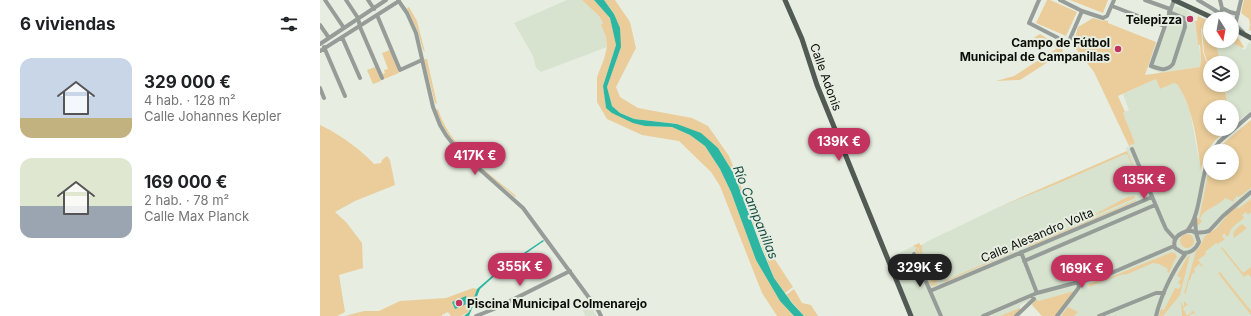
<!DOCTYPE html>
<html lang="es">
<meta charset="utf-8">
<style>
:root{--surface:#fff;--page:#f2f2f2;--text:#202124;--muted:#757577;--accent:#c2335f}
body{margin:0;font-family:Inter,sans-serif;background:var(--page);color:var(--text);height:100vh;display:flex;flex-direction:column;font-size:15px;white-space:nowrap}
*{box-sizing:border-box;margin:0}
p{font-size:13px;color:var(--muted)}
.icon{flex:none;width:22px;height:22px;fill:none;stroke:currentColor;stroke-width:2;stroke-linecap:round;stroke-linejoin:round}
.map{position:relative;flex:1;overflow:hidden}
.drawer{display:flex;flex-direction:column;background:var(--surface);width:320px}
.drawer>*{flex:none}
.needle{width:26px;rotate:169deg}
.buttons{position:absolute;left:883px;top:12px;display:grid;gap:8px}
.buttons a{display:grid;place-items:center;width:36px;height:36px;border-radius:50%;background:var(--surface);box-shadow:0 2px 6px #0003;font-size:20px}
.price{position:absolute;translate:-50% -34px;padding:0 9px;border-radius:14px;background:var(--accent);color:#fff;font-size:13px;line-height:26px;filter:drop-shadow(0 1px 2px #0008)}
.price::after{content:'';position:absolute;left:50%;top:24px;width:12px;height:9px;margin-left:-6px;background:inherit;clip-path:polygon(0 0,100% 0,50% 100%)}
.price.active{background:#222;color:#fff}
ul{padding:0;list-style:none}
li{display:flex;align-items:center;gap:12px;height:100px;padding:0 20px}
li span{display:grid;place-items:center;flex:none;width:112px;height:80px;border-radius:12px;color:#555}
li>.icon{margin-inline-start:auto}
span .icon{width:48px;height:48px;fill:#fffc;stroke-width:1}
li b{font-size:17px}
h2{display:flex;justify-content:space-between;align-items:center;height:48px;padding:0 20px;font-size:17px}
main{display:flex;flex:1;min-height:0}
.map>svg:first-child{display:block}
</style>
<main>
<section class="drawer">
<h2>6 viviendas<svg class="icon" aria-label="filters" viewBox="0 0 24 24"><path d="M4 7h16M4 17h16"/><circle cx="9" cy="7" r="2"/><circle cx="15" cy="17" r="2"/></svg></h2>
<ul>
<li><span style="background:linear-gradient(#c9d6e8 75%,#c2b280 0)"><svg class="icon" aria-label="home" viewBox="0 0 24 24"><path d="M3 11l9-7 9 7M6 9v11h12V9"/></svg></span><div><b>329 000 €</b><p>4 hab. · 128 m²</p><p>Calle Johannes Kepler</p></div></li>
<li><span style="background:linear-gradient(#dfe7d0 60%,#9aa5b1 0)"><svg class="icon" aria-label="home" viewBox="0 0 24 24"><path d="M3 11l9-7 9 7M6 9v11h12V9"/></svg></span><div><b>169 000 €</b><p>2 hab. · 78 m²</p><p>Calle Max Planck</p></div></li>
</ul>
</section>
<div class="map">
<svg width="931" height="316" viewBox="0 0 931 316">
<rect width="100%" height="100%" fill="#e7eee1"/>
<!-- built -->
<path fill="#d8e3cf" d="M 247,0 L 262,0 L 280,17 L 284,23 L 281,25 L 286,37 L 287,47 L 221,72 L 216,68 L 213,56 L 194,23 Z
M 855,6 L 867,10 L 874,17 L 878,45 L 879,45 L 881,60 L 880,67 L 841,73 L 827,67 L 836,42 L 841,43 Z
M 896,41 L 909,41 L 925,50 L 929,42 L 931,44 L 931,111 L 919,120 L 917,118 L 912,118 L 912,107 L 908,107 L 904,85 L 912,85 L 912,63 L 900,63 Z
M 836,79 L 840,89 L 854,83 L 858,85 L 861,89 L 870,111 L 881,171 L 888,173 L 890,165 L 890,173 L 912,173 L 912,151 L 897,151 L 905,142 L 931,120 L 931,316 L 722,316 L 709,301 L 700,305 L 700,310 L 693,316 L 594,316 L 570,258 L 599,243 L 601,246 L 606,242 L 679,207 L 807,151 L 806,148 L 815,143 L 803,113 L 809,110 L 803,94 Z
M 267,301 L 277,316 L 265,316 L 260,303 Z"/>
<!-- green -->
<path fill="#eacd9a" d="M 262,0 L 274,0 L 290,18 L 296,45 L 283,86 L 286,108 L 325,126 L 352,127 L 370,135 L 385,146 L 400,169 L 411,192 L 436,260 L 460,301 L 474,316 L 457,316 L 442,293 L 400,186 L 391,172 L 359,141 L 322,135 L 287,119 L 277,102 L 277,77 L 284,59 L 287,47 L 286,37 L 281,25 L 283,23 L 280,17 Z
M 284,0 L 295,0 L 310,22 L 316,48 L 296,87 L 300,97 L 318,108 L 372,118 L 388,126 L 409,156 L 433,216 L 446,246 L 473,287 L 465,293 L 454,278 L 414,174 L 398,148 L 358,124 L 314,119 L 300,113 L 292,106 L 287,87 L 301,47 L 294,14 Z
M 727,0 L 730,0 L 757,12 L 746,36 L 716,23 Z
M 750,0 L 788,0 L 783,13 Z
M 924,0 L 931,0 L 931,31 L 929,30 L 930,25 L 929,19 L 921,13 Z
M 89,7 L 97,21 L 105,52 L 103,50 L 98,32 L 87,8 Z
M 878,16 L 890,22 L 890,41 L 896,41 L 900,63 L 890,63 L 890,69 L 884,52 L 882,27 L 881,29 L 883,52 L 890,72 L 890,85 L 904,85 L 908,107 L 890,107 L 890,129 L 910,129 L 906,133 L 904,132 C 891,143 883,154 881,171 C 877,142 874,111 858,85 L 854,83 L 840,89 L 836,79 L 798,96 L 805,112 L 803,113 L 815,143 L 809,146 L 774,72 L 753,45 L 758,27 L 773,18 L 783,21 L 783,20 L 788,21 L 788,23 L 836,42 L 825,75 L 880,67 L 881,60 L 880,45 L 878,45 L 875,21 L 877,21 Z
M 912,33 L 917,36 L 924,47 L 922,48 L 909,41 L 912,41 Z
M 720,34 L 741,47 L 743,50 L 742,53 L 700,80 L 676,81 L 694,76 L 736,49 L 734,46 L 713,39 L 715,37 Z
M 70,50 L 79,73 L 64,79 L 62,74 L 65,73 L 64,70 L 68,69 L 62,53 Z
M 104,59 L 107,59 L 117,104 L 115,103 Z
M 55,67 L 61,81 L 53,84 L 47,70 Z
M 118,109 C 130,148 167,171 196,196 L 195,197 C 166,172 129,148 116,110 Z
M 931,120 L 931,188 L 919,197 L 917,196 L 914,199 L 914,202 L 905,198 C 898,207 884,208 880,219 L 882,221 L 879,225 L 877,224 L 877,218 L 879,219 L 890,165 L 890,173 L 912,173 L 912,151 L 897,151 L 905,142 Z
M 0,125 C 16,132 43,151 54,164 L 61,163 L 62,160 L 67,156 L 70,160 L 75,185 L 35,201 L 15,212 L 26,222 L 42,243 L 43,268 L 19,275 L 25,312 L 17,316 L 0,316 Z
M 807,151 L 816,173 L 815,173 L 807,154 L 805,154 L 739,183 L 679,207 Z
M 814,196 L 815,198 L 757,223 L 756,222 L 770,217 L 807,197 Z
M 931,199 L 931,212 L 928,215 L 926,212 L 922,215 L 924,218 C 918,223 910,227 909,235 L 907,237 L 904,233 L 902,236 L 905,239 L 898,244 L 896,243 L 885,252 L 886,254 L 878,260 L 883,266 L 882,267 L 879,264 L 874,269 L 875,272 L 872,274 L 870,280 L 869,280 L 866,293 L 864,294 L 876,251 L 879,248 L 885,236 L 897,228 L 908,214 L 918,206 L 918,209 Z
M 816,200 L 816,201 L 758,226 L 758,225 Z
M 922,224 L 927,228 L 914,238 C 912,231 916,229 922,224 Z
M 755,226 L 755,227 L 708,247 L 707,246 Z
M860 241a7 7 0 1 1 14 0a7 7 0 1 1-14 0Z
M 599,243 L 601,246 L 603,244 C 599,254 608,269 612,279 L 619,281 L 614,283 L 612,282 L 598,248 L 593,246 Z
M 902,247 L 923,273 L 931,267 L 931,277 L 928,274 L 924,277 L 901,248 Z
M 597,248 L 611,283 L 617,284 L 618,285 L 611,286 L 610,284 L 595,249 Z
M 694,251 L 694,252 L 625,282 L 624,281 Z
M 852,252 L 856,254 L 857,258 L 855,259 L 849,273 L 847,272 L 848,269 L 839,264 L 833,263 L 805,275 L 804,274 C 792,278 781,281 770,287 L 768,284 L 786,279 Z
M 870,255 L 860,295 L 843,316 L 839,316 L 841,309 L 844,310 L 855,288 L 859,289 L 861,285 L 858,283 L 861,278 L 857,276 L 867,257 Z
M 900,272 L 931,311 L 931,315 L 898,273 Z
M 153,288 L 157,289 L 149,312 L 141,316 L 131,316 L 128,312 L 122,315 L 122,316 L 25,316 L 44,311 L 59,311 L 80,301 L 126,298 Z
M 474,289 L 482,303 L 491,305 L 498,316 L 484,316 L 466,295 Z
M 754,291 L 735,316 L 722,316 L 712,305 L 716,299 L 719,301 Z
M 861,301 L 863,306 L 864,306 L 864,301 L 869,306 L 867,305 L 863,308 L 867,316 L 872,312 L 871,310 L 875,313 L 875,315 L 873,313 L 869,316 L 862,316 Z
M 748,307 L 758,312 L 754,316 L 741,316 Z
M 700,308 L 700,310 L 693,316 L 680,316 Z"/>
<!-- water -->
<path fill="#2db6a2" d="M 274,0 L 284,0 L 294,14 L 300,28 L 301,47 L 287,87 L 292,106 L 300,113 L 314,119 L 357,124 L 381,133 L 398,148 L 414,174 L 441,247 L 454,278 L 472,303 L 484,316 L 474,316 L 460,301 L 436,260 L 411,192 L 400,169 L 385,146 L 370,135 L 352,127 L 325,126 L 313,123 L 292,113 L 286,108 L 283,86 L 296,45 L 290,18 Z
M 223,240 L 224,241 L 179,272 L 160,289 L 149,316 L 144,316 L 149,312 L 157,289 L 180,269 Z
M 146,296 L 149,303 L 135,309 L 132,302 Z"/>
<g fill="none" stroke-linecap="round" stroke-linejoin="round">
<!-- minor -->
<path stroke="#969c98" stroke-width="4" d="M 5,0 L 24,28
M 26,0 L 38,18 L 40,27 L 62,78
M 48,0 L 54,9
M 78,0 L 87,13 L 96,33 L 113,107 L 120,125 L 126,135 L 137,149 L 203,208 L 278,310 L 281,316
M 719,0 L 709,23 L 746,42 L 749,41 L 762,11
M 740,0 L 762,11 L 783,18 L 787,16 L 794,0
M 825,0 L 850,9
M 878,0 L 893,9 L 908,19
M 900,0 L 902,8 L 900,19
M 792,6 L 844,26
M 902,8 L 910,12 L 918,14
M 849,12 L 864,18 L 865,27 L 853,64 C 846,72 840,69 831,66 L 854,0
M 57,15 L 80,70 L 102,60
M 912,22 L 923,32
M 0,25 L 9,38
M 915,25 L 921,0
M 22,37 L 40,78
M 0,44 L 66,0
M 4,47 L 25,96
M 0,51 L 79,1
M 0,88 L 4,98
M 812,149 L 842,220 L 846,229 L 855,239
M 893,151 L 899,142 L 931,114
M 875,218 L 876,233 L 885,232 L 889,231 L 903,216 L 931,192
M 867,231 C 881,216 880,177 890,155
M 867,231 L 872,231 L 876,233 L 879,242 C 876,249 870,253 863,253 L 855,248 C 852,239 858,234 867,231 Z
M 701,252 L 717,293
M 594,254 L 621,316
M 704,261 L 835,205
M 610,291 L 832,197
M 156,316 L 174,309 L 250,271
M 663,316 L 717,293 L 789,274 L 854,246
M 696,316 L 714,299 L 712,295
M 737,316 L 757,290 L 759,287 L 758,282
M 779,316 L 836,293 L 844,293
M 836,316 C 841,295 853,270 866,253"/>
<!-- major -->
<path stroke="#515b54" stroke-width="5" d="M 465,0 L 482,39 L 497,85 L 591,316
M 854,0 L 895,19
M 912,28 L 931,38"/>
</g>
<!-- markers -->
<g fill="#c2335f" stroke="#e7eee1" stroke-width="1.5">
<circle cx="870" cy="19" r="4"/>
<circle cx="798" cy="49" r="4"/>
<circle cx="139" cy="303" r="4"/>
</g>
<g text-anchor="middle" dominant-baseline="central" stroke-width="4" stroke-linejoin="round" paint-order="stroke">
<!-- poi labels -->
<g font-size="12" font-weight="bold" fill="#0b0d09" stroke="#e7eee1" text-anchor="end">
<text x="862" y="19">Telepizza</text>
<text x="790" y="42">Campo de Fútbol<tspan x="790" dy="14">Municipal de Campanillas</tspan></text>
<text x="147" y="303" text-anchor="start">Piscina Municipal Colmenarejo</text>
</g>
<!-- street labels -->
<g font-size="12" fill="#0b0d09" stroke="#e7eee1">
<text transform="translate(506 77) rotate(70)">Calle Adonis</text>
<text transform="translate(717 235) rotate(-23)">Calle Alesandro Volta</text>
</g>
<!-- water labels -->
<g font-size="13" font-style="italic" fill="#164d44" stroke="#e7eee1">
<text transform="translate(436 212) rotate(68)">Río Campanillas</text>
</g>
</g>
</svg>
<div class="buttons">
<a><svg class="needle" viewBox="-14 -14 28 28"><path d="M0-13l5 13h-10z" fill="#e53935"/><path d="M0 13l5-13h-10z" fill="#757577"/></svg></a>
<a><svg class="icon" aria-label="layers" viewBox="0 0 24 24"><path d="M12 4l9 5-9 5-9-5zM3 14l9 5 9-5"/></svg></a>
<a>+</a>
<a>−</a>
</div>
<b class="price" style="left:519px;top:162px">139K €</b>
<b class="price" style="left:155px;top:176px">417K €</b>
<b class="price" style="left:824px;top:200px">135K €</b>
<b class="price" style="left:200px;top:287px">355K €</b>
<b class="price active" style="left:600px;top:288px">329K €</b>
<b class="price" style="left:762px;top:289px">169K €</b>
</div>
</main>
